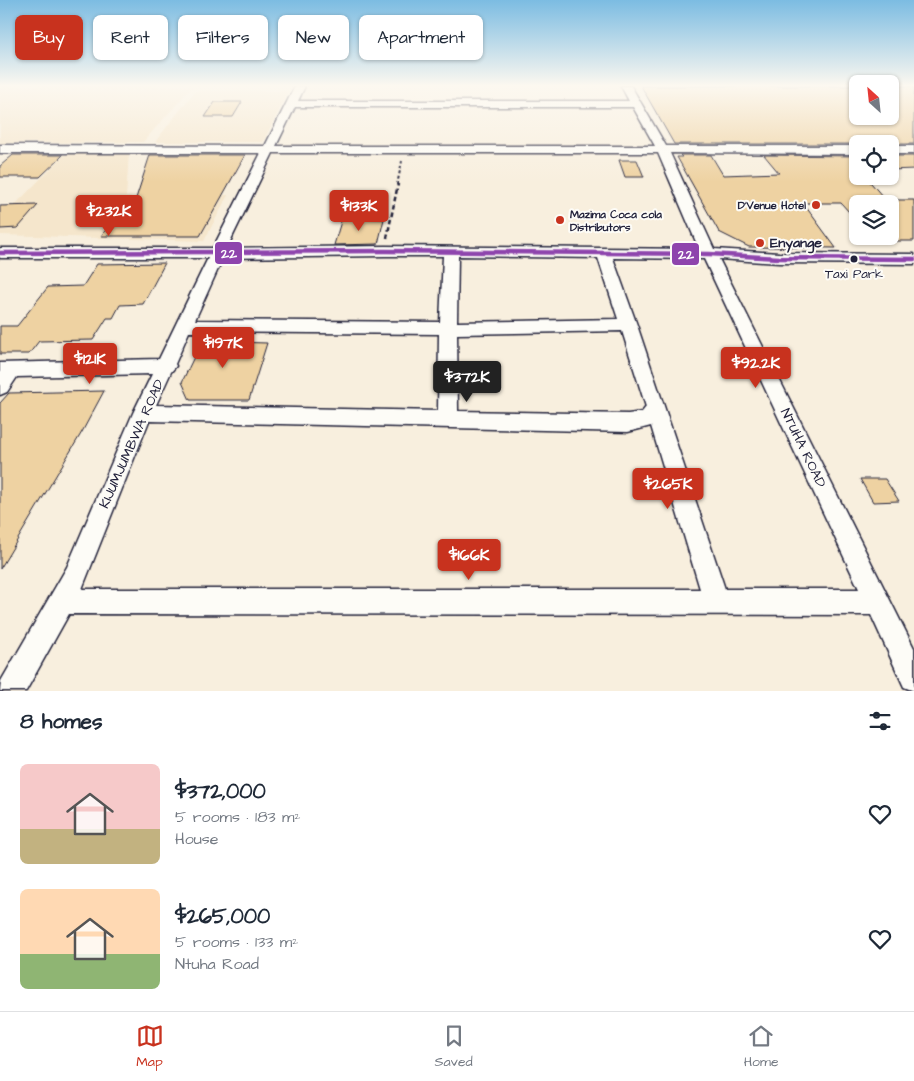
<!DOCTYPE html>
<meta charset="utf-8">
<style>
:root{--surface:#fff;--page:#f2f2f3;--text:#1f2937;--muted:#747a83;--line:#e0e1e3;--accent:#c8321e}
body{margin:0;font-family:"Architects Daughter",sans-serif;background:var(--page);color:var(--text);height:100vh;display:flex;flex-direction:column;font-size:19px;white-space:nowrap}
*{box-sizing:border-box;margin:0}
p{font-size:16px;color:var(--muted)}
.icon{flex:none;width:28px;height:28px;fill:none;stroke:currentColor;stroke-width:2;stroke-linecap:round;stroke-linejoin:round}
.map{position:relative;height:691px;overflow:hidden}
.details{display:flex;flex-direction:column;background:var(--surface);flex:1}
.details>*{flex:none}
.banner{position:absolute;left:15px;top:15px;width:500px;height:45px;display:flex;gap:10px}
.needle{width:32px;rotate:333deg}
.controls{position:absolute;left:849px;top:75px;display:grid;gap:10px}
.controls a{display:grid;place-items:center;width:50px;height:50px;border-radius:8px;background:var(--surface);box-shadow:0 1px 4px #0004;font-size:25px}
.price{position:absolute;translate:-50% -42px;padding:0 11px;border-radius:5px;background:var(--accent);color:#fff;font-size:16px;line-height:32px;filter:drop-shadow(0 1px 2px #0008)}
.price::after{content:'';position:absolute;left:50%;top:30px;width:15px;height:11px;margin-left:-8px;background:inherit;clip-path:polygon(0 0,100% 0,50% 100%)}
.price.active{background:#222;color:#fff}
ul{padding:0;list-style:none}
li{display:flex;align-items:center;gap:15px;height:125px;padding:0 20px}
li span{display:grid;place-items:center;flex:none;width:140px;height:100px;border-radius:8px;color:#555}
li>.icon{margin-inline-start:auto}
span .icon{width:60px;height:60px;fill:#fffc;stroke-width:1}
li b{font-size:21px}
h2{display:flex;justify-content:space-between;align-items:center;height:60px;padding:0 20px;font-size:21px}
.tag{padding:0 18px;border-radius:8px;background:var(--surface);box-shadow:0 1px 4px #0004;font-size:18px;line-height:45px}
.tag.active{background:var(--accent);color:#fff}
.tabs{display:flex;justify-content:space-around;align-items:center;height:70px;border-top:1px solid var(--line);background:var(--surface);font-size:14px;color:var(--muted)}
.tabs a{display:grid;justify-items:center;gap:2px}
.tabs .active{color:var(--accent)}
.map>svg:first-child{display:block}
</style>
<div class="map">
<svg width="914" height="691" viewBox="0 0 914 691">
<rect width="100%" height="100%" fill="#f8efde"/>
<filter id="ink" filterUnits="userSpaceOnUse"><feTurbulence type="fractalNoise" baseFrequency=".02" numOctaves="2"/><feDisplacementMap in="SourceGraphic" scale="10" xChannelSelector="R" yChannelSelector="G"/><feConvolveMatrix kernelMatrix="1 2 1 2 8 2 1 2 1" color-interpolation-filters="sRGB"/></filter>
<g filter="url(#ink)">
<!-- built -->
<path fill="#f5e6cc" d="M 0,86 L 193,86 L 143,142 L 0,143 Z
M 195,91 L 289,91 L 263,142 L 155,142 Z
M 67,152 L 129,153 L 126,197 L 228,195 L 204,241 L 0,235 L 0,220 Z"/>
<!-- building -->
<path fill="#eed2a2" stroke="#22223b" d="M 641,86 L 858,86 L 858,116 L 890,116 L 890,86 L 914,86 L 914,144 L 674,144 Z
M 215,102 L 242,102 L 233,117 L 205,117 Z
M 13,155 L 63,155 L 40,177 L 0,177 L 0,166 Z
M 150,155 L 245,155 L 200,236 L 101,236 L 116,217 L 130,217 Z
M 680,155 L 711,155 L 723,175 L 779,173 L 764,155 L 858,156 L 858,176 L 865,176 L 889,204 L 858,204 L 858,222 L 841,203 L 803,203 L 836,248 L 749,247 L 719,232 L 677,157 L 682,157 Z
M 890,156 L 914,156 L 914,169 L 890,170 Z
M 619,160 L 637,160 L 644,177 L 625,177 Z
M 890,200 L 914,200 L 914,241 L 890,241 Z
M 38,205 L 18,228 L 0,229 L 0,206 Z
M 342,218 L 384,219 L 378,244 L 334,245 Z
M 165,263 L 143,304 L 120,305 L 113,318 L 107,318 L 93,340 L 39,341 L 29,354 L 0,354 L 0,326 L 17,326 L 48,287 L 83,286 L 97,264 Z
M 205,334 L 233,334 L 230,342 L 267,343 L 249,400 L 190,400 L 182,382 Z
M 104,391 L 82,432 L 0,569 L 0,403 L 9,393 Z
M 860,479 L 885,479 L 899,501 L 873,502 Z"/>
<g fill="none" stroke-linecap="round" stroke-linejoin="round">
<defs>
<path id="street" d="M 295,86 L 305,86 L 298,101 L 629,101 L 621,86 L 631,86 L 666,146 L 858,146 L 858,154 L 670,153 L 714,249 L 779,253 L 914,254 L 914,264 L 779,263 L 719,259 L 914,648 L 914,691 L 904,687 L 871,615 L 69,614 L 26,691 L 0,691 L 1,681 L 67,567 L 133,413 L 152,374 L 17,377 L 7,392 L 0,395 L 0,363 L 159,359 L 208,258 L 0,258 L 0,248 L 213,248 L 261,153 L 0,153 L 0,145 L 265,146 ZM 295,107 L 633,107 L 655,146 L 276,146 ZM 273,153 L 658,153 L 699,249 L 385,246 L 227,248 ZM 385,256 L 443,256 L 440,322 L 195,320 L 223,258 ZM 458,256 L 598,258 L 618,319 L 457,322 ZM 613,258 L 704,259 L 859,589 L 725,589 L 637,325 ZM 622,331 L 646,407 L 642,412 L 628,414 L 458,411 L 457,334 ZM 189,332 L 439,334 L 438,411 L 156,405 L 171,372 L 176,366 L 175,364 ZM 149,421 L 628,432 L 651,426 L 700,589 L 82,589 Z
M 890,146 L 914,146 L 914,154 L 890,154 Z"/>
</defs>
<!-- street casing -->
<use href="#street" stroke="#22223b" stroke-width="3"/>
<!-- path-far1 -->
<path stroke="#22223b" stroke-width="2" stroke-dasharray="3 2.5" stroke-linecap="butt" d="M 397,185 L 402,161"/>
<!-- path -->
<path stroke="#22223b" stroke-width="2.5" stroke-dasharray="4.5 3" stroke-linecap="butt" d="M 387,238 L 398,184"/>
<!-- street -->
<use href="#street" fill="#fdfcf7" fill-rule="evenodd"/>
<defs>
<path id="bus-1" d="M 0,253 L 385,251 L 709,254 L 779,258 L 914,259"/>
</defs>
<!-- bus-1 casing -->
<use href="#bus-1" stroke="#fdfcf7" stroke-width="8"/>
<!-- bus-1 -->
<use href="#bus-1" stroke="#8e44ad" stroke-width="4.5"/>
</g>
</g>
<!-- sky -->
<linearGradient id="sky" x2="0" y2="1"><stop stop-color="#7cbce2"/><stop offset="0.47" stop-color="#fcf8f0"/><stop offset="1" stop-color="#fcf8f0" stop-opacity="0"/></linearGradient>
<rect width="914" height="182" fill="url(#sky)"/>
<!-- markers -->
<g fill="#c8321e" stroke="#fdfcf7" stroke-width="2">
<circle cx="816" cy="205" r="5"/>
<circle cx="560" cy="220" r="5"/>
<circle cx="760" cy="243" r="5"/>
</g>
<circle fill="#22223b" stroke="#fdfcf7" stroke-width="2" cx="854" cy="259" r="4.5"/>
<g text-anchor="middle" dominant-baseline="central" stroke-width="4" stroke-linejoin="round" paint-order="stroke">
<!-- far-poi labels -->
<g font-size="11" font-weight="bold" fill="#22223b" stroke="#fdfcf7" text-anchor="end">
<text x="806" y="205">D'Venue Hotel</text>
<text x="570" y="214" text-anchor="start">Mazima Coca cola<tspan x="570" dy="13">Distributors</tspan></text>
</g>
<!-- bus labels -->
<g font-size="13" fill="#22223b" stroke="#fdfcf7">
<text x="854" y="274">Taxi Park</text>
</g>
<!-- poi labels -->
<g font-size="14" font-weight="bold" fill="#22223b" stroke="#fdfcf7" text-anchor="start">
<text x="770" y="243">Enyange</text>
</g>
<!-- street labels -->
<g font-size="14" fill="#22223b" stroke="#fdfcf7">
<text transform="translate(132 444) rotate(-66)">KIJUMJUMBWA ROAD</text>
<text transform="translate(803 448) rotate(64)">NTUHA ROAD</text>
</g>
</g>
<g stroke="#fdfcf7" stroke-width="2">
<rect x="214" y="241" width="29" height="24" rx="5" fill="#8e44ad"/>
<rect x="671" y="242" width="29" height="24" rx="5" fill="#8e44ad"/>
</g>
<g font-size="14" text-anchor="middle" font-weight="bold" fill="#fff">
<text x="229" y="258">22</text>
<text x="686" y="259">22</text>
</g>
</svg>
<div class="controls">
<a><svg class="needle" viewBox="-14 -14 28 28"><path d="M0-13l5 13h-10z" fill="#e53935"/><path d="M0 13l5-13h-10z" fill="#747a83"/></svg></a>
<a><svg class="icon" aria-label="locate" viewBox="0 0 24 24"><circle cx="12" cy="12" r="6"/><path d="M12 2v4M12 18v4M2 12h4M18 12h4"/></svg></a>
<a><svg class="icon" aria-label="layers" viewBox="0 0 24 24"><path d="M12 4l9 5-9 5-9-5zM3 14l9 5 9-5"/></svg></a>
</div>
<b class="price" style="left:359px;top:232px">$133K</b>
<b class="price" style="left:109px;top:237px">$232K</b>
<b class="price" style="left:223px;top:369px">$197K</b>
<b class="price" style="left:90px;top:385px">$121K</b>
<b class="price" style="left:756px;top:389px">$92.2K</b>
<b class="price active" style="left:467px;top:403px">$372K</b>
<b class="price" style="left:668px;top:510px">$265K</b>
<b class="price" style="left:469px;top:581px">$166K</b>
<div class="banner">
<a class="tag active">Buy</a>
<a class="tag">Rent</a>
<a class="tag">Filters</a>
<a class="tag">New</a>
<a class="tag">Apartment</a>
</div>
</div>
<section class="details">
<h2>8 homes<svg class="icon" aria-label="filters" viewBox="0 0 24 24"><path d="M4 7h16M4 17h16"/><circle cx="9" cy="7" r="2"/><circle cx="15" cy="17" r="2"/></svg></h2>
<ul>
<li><span style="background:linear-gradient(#f6c9c9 65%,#c2b280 0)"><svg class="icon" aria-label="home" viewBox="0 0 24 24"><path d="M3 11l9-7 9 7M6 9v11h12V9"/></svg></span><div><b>$372,000</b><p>5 rooms · 183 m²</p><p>House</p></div><svg class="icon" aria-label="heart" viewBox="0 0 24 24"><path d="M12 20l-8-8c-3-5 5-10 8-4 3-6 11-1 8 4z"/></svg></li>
<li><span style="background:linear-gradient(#ffd9b3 65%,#8fb573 0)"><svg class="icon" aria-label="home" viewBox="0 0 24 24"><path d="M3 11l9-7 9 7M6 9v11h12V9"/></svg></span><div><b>$265,000</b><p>5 rooms · 133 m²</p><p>Ntuha Road</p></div><svg class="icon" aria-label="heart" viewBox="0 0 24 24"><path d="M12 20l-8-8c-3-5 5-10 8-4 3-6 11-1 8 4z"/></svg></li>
</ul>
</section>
<nav class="tabs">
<a class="active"><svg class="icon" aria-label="map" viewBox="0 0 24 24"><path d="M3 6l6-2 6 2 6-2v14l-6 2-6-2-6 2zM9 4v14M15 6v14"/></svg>Map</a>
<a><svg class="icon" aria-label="saved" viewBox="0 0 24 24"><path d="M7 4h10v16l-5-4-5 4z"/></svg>Saved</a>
<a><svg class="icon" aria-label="home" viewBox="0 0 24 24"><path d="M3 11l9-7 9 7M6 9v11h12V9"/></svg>Home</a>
</nav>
